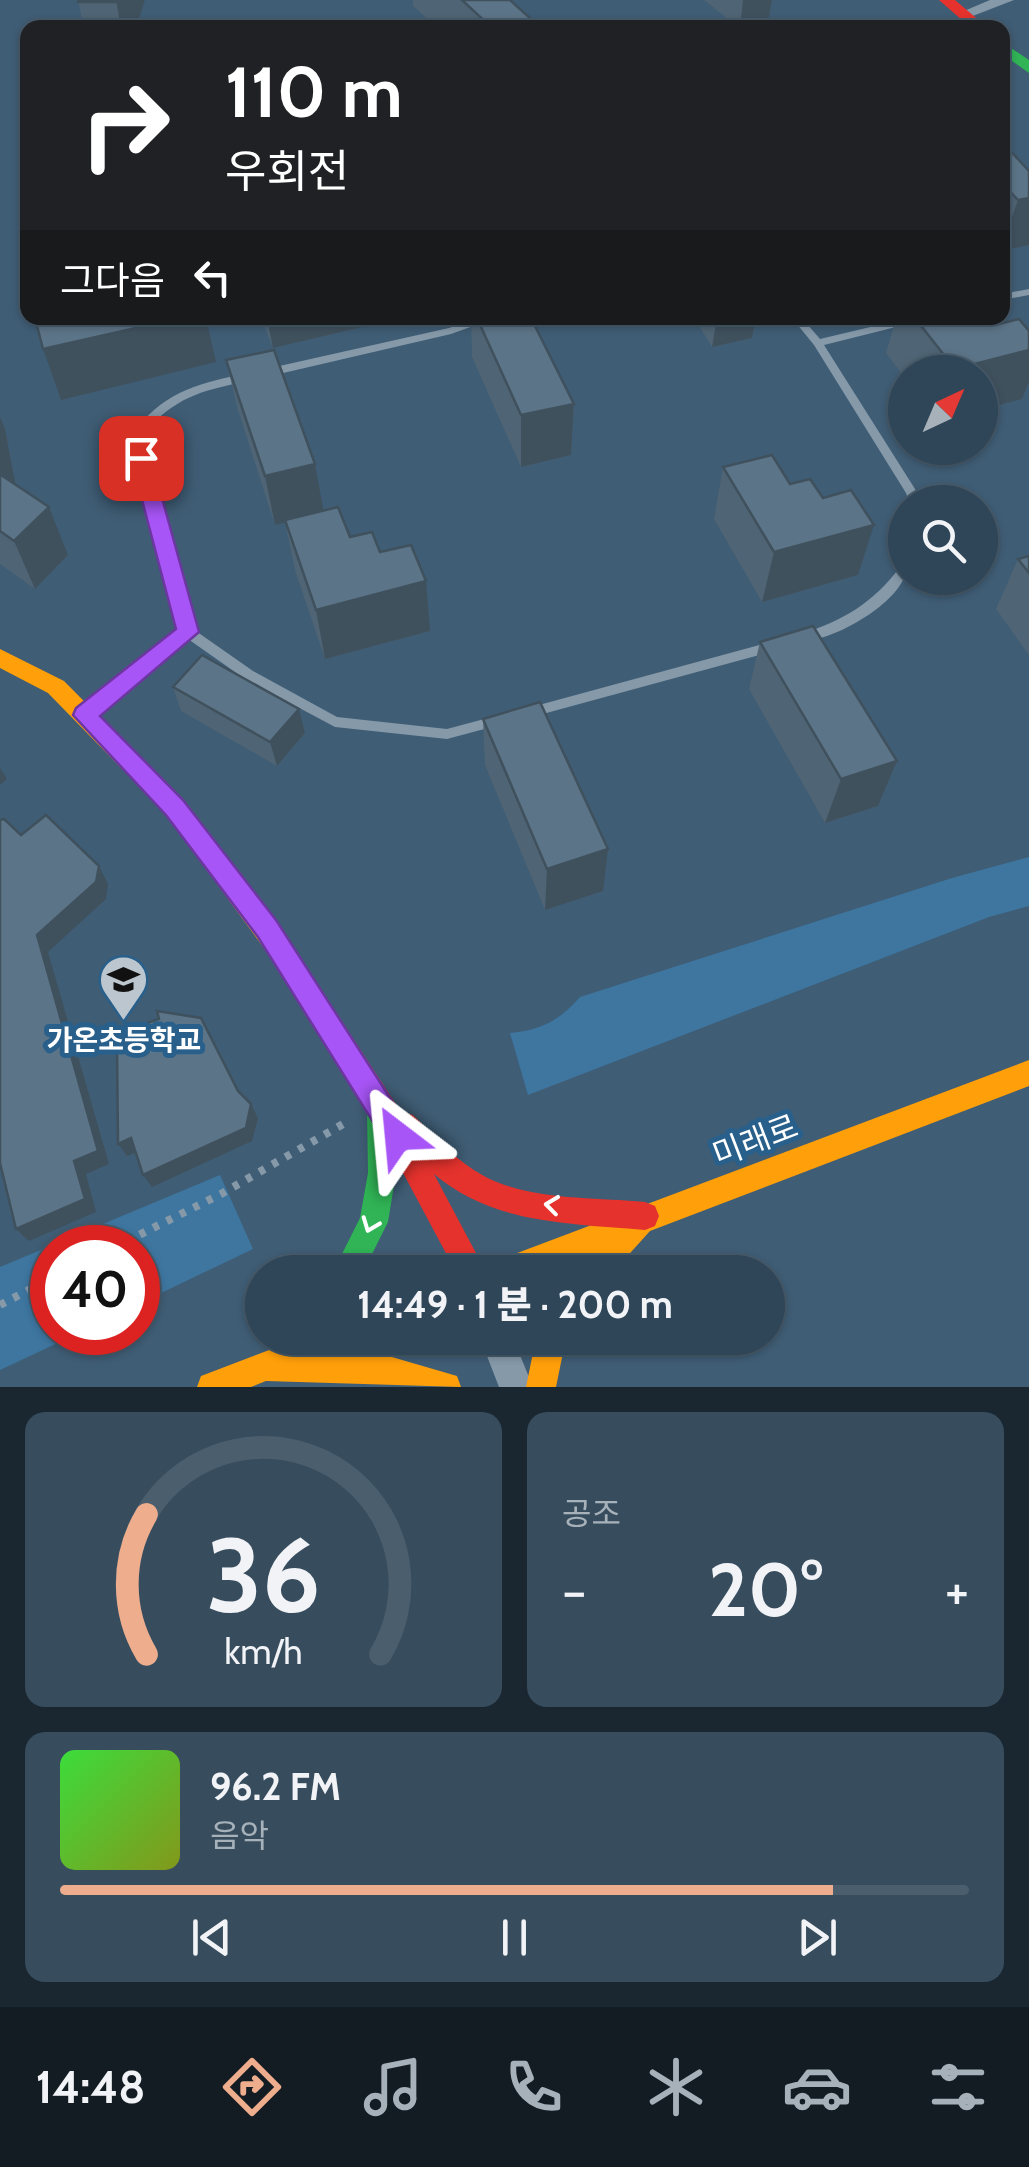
<!DOCTYPE html>
<html lang="ko">
<meta charset="utf-8">
<style>
body{margin:0;font-family:Cabin,"Noto Sans KR",sans-serif;background:#374d5e;color:#f1f3f6;height:100vh;display:flex;flex-direction:column;font-size:38px;white-space:nowrap}
*{box-sizing:border-box;margin:0}
p{font-size:32px;color:#a7b1ba}
.icon{flex:none;width:55px;height:55px;fill:none;stroke:currentColor;stroke-width:2;stroke-linecap:round;stroke-linejoin:round}
.map{position:relative;height:1387px;overflow:hidden}
.drawer{display:flex;flex-direction:column;gap:25px;padding:25px;background:#1a2630;flex:1}
.drawer>*{flex:none}
.guide{position:absolute;left:20px;top:20px;width:990px;height:305px;border-radius:20px;box-shadow:0 2px 8px #0004,0 0 0 2px #4a5e6e;background:#202124;color:#fff;overflow:hidden}
.needle{width:65px;rotate:44deg}
.controls{position:absolute;left:888px;top:355px;display:grid;gap:20px}
.controls a{display:grid;place-items:center;width:110px;height:110px;border-radius:50%;background:#2f4658;box-shadow:0 2px 8px #0004,0 0 0 2px #4a5e6e;font-size:50px}
.speed{position:absolute;left:30px;top:1225px;display:flex;gap:20px;font-size:50px;font-weight:700;text-align:center}
.speed>*{display:grid;place-content:center;width:130px;height:130px;border-radius:50%;background:#2f4658;box-shadow:0 2px 8px #0004,0 0 0 2px #4a5e6e;line-height:1}
.speed .limit{border:15px solid #d22;background:#fff;color:#111}
.pin{position:absolute;display:grid;place-items:center;width:85px;height:85px;color:#fff;margin:-42px;border-radius:20px;box-shadow:0 5px 15px #0006}
.me{position:absolute;width:110px;margin:-55px;rotate:331deg;stroke-linejoin:round;filter:drop-shadow(0 0 8px #0008)}
.turn{display:flex;align-items:center;gap:35px;height:210px;padding:0 40px;font-size:45px}
.turn .icon{width:130px;height:130px;stroke-width:2.5}
.turn b{display:block;font-size:70px;line-height:85px}
.then{display:flex;align-items:center;height:95px;padding:0 40px;background:#0003;gap:20px;font-size:38px}
.big{font-size:75px;font-weight:800;line-height:1.1}
.drawer .card{flex:1;display:flex;flex-direction:column;justify-content:center;gap:15px;min-width:0;padding:0 35px;border-radius:20px;background:#374d5e}
.drawer .dial{align-items:center;gap:0}
.dial svg{height:260px;overflow:visible;fill:none;stroke:#4a5e6e;stroke-width:7;stroke-linecap:round;text-anchor:middle}
.dial text{fill:#f1f3f6;stroke:none}
.song{display:flex;align-items:center;gap:30px}
.cover{width:120px;height:120px;border-radius:15px;background:linear-gradient(135deg,hsl(120 70% 55%),hsl(70 70% 35%))}
.played{height:10px;border-radius:5px;background:linear-gradient(90deg,#eead8d 85%,#4a5e6e 85%)}
.keys{display:flex;justify-content:space-around;direction:ltr}
.heat{display:flex;justify-content:space-between;align-items:center;font-size:55px;direction:ltr}
.drawer .tiles{flex:1;display:grid;gap:25px;grid-template-columns:1fr 1fr}
.card:last-child{grid-column:span 2}
.trip{position:absolute;left:245px;top:1255px;width:540px;height:100px;border-radius:50px;background:#2f4658;box-shadow:0 2px 8px #0004,0 0 0 2px #4a5e6e;font-weight:800;line-height:100px;text-align:center}
.tabs{display:flex;height:160px;justify-content:space-around;align-items:center;background:#131c23;color:#a7b1ba}
.tabs .icon{width:70px;height:70px}
.tabs .active{color:#eead8d}
.tabs b{font-size:45px;color:#f1f3f6}
.map>svg:first-child{display:block}
</style>
<div class="map">
<svg width="1029" height="1387" viewBox="0 0 1029 1387">
<rect width="100%" height="100%" fill="#3f5d75"/>
<path fill="#3e76a0" d="M1029,857V906L989,917L528,1095L510,1033C541,1030 559,1021 580,997L952,878Z
M220,1175L253,1249L138,1304V1248H52V1332L79,1333L0,1370V1267Z"/>
<g fill="none" stroke-linecap="round" stroke-linejoin="round">
<path stroke="#8699a9" stroke-width="8" stroke-dasharray="6 9" stroke-linecap="butt" d="M113,1248L221,1194L345,1123
M0,1305L52,1278"/>
<path fill="#8699a9" fill-rule="evenodd" d="M1029,289V295L1002,300V294Z
M477,318H491L490,320L451,334L266,377L261,373L266,369L449,328Z
M792,318H802L820,339L908,318H925L920,321L824,345L915,489L919,502H909L906,493L814,345Z
M247,373L252,377L251,380C205,391 182,393 147,429V458L193,629L253,671L337,717L447,729L499,715L503,716L505,720L503,724L447,739L335,727L245,679L188,639L88,719H80L78,715L80,711L182,630L135,458L137,428C167,390 202,383 247,373Z
M905,565C905,571 906,575 903,580C889,609 829,643 799,641L797,638L799,635C844,620 872,604 901,566Z
M774,641L778,643L780,646L778,649L774,651L528,718L524,717L522,713L524,709L528,708Z"/>
<path fill="#8699a9" fill-rule="evenodd" d="M990,0H1014L965,19L957,14Z
M480,1338H513L533,1387H499Z"/>
<path fill="#30b455" fill-rule="evenodd" d="M1002,42L1029,60V73L1002,54Z
M381,1095L391,1099L395,1109L396,1173L388,1222L363,1272H333L360,1218L368,1173L367,1109L371,1099Z"/>
<path fill="#ff9f0a" fill-rule="evenodd" d="M0,649L64,681L182,800L300,957L304,965L300,973L291,977L282,973L166,814L48,693L0,668Z
M1029,1060V1086L650,1231L613,1272H579L590,1255L544,1272H492L497,1262L507,1257Z
M301,1338H354L350,1349L338,1353L385,1355L457,1376L461,1387L266,1381L251,1387H197L201,1376Z
M536,1338H566L556,1387H526Z"/>
<path fill="#e5322d" fill-rule="evenodd" d="M939,0H955L988,28H971Z
M291,953L300,957L401,1112L413,1115C435,1137 456,1161 484,1176C531,1201 593,1197 645,1202L655,1206L659,1216L655,1226L645,1230C571,1223 494,1225 434,1174L486,1272H456L371,1113L282,973L278,965L282,957Z"/>
</g>
<path fill="#4f6474" d="M78,0H145L136,28H84Z
M413,0H510L541,28H437L413,6Z
M704,0H772L769,17L739,28Z
M1002,142L1029,171V245L1002,251Z
M261,318H401L273,348Z
M471,318H531L574,404L571,455L521,467L472,357Z
M694,318H756L752,338L712,347Z
M896,318H988L995,325L1029,331V382L1022,399L980,372H905V378L886,353Z
M226,360L315,464L323,511L350,537L380,552L430,631L325,659L295,570L285,522L275,525L238,410Z
M0,417L5,429L15,484L68,555L35,589L0,564Z
M723,467L790,484L858,575L762,602L714,519Z
M1029,556V655L996,609L1018,559Z
M760,642L897,761L878,806L825,823L749,689Z
M173,687L299,709L305,733L277,766L181,711Z
M483,719L603,891L545,910L485,765Z"/>
<path fill="#40515e" d="M116,0H145L136,28H121Z
M743,0H772L769,17L740,28Z
M1029,198V245L1002,251V246L1018,200Z
M180,318H206L216,362L61,400L43,349Z
M267,318H401L273,348Z
M717,318H756L752,338L712,347Z
M1029,350V382L1022,399L980,410V372H954L955,369Z
M574,404L571,455L521,467V415Z
M0,417L5,429L23,524L1,475L0,466Z
M315,464L324,513L275,525L265,476Z
M49,507L68,555L35,589L14,541Z
M874,525L858,575L762,602L774,552Z
M426,581L430,631L325,659L316,610Z
M299,709L305,733L277,766L270,742Z
M897,761L878,806L825,823L841,779Z
M0,768L7,779L0,785Z
M608,849L603,891L545,910L547,869Z
M99,866L108,884L106,899L48,952L109,1164L86,1174L96,1212L29,1241L16,1229L74,1161L37,935Z
M251,1104L258,1118L252,1141L152,1187L143,1175Z
M131,1138L140,1151L127,1156L118,1144Z"/>
<path fill="#5c7487" stroke="#40515e" stroke-width="2.5" d="M78,0H116L115,2H78Z
M462,0H510L541,28H492Z
M1002,142L1029,171V198L1018,200L1002,183Z
M35,318H180L43,349Z
M477,318H531L574,404L521,415Z
M915,318H988L995,325L1019,319L1029,331V350L955,369Z
M274,350L315,464L265,476L226,360Z
M772,455L790,484L810,479L823,498L851,490L874,525L774,552L723,467Z
M0,466L1,475L49,507L14,541L0,531Z
M338,507L350,537L372,532L380,552L411,545L426,581L316,610L285,520Z
M1029,556V573L1018,559Z
M813,626L897,761L841,779L760,642Z
M202,655L299,709L270,742L173,687Z
M540,702L608,849L547,869L483,719Z
M46,815L99,866L96,882L37,935L98,1151L74,1161L85,1199L16,1229L0,1163V820L4,819L21,835Z
M157,1011L201,1018L238,1091L251,1104L246,1128L143,1175L131,1138L118,1144L117,1045L127,1039L125,1031L159,1019Z"/>
<defs><path id="oneway-chevron" d="M-2-3.5L2.5 0L-2 3.5" fill="none" stroke-width="1.6" stroke-linecap="round" stroke-linejoin="round" transform="scale(2.5)"/></defs>
<g stroke="#fff">
<use href="#oneway-chevron" transform="translate(552 1205) rotate(-173)"/>
<use href="#oneway-chevron" transform="translate(370 1225) rotate(111)"/>
</g>
<path fill="#a855f7" stroke="#6d37a1" stroke-width="2.5" d="M141,451L151,458L199,632L100,716L183,800L276,920L408,1126L412,1136L408,1146L398,1150L388,1146L258,937L166,815L73,715L76,708L176,629L131,458Z"/>
<defs>
<symbol id="school-pin" viewBox="-11 -11 22 30"><path d="M0 17L-7.5 6A9.5 9.5 0 1 1 7.5 6Z" fill="#bcc6cf" stroke="#29608b"/><path d="M0-5L7-2L0 1L-7-2ZM-4 1L0 2.5L4 1V4Q0 6-4 4Z" fill="#111"/></symbol>
</defs>
<g fill-rule="evenodd">
<use href="#school-pin" x="96" y="952" width="55" height="75"/>
</g>
<g text-anchor="middle" dominant-baseline="central" stroke-width="10" stroke-linejoin="round" paint-order="stroke">
<g font-size="28" font-weight="bold" fill="#fff" stroke="#29608b">
<text x="124" y="1040">가온초등학교</text>
</g>
<g font-size="32" fill="#fff" stroke="#29608b">
<text transform="translate(755 1140) rotate(-21)">미래로</text>
</g>
</g>
</svg>
<div class="controls">
<a><svg class="needle" viewBox="-14 -14 28 28"><path d="M0-13l5 13h-10z" fill="#e53935"/><path d="M0 13l5-13h-10z" fill="#a7b1ba"/></svg></a>
<a><svg class="icon" aria-label="search" viewBox="0 0 24 24"><circle cx="10" cy="10" r="6"/><path d="M15 15l6 6"/></svg></a>
</div>
<div class="speed"><div class="limit">40</div></div>
<div class="pin" style="left:141px;top:458px;background:#d93025"><svg class="icon" aria-label="arrive" viewBox="0 0 24 24"><path d="M6 21V4h12l-3 4 3 4H6"/></svg></div>
<svg class="me" style="left:398px;top:1136px" viewBox="-20 -20 40 40"><path d="M0-17L14 15 0 8-14 15z" fill="#a855f7" stroke="#fff" stroke-width="4"/></svg>
<div class="trip">14:49 · 1 분 · 200 m</div>
<div class="guide">
<div class="turn"><svg class="icon" aria-label="right" viewBox="0 0 24 24"><path d="M7 20v-9h11M14 6l5 5-5 5"/></svg><div><b>110 m</b>우회전</div></div>
<div class="then">그다음<svg class="icon" aria-label="left" viewBox="0 0 24 24"><path d="M17 20v-9H6M10 6l-5 5 5 5"/></svg></div>
</div>
</div>
<section class="drawer">
<div class="tiles">
<div class="card dial"><svg viewBox="0 0 100 80">
<path d="M14 69A42 42 0 1 1 86 69"/>
<path d="M14 69A42 42 0 0 1 14 26" stroke="#eead8d"/>
<text x="50" y="56" font-size="32" font-weight="700">36</text>
<text x="50" y="72" font-size="11">km/h</text>
</svg></div>
<div class="card"><p>공조</p>
<div class="heat"><a>−</a><b class="big">20°</b><a>+</a></div>
</div>
<div class="card">
<div class="song"><i class="cover"></i><div><b>96.2 FM</b><p>음악</p></div></div>
<div class="played"></div>
<div class="keys"><svg class="icon" aria-label="previous" viewBox="0 0 24 24"><path d="M18 5L8 12l10 7zM5 5v14"/></svg><svg class="icon" aria-label="pause" viewBox="0 0 24 24"><path d="M8 5v14M16 5v14"/></svg><svg class="icon" aria-label="next" viewBox="0 0 24 24"><path d="M6 5l10 7-10 7zM19 5v14"/></svg></div>
</div>
</div>
</section>
<nav class="tabs">
<b>14:48</b>
<svg class="icon active" aria-label="directions" viewBox="0 0 24 24"><path d="M12 3l9 9-9 9-9-9zM9 14v-3h6M13 9l2 2-2 2"/></svg>
<svg class="icon" aria-label="music" viewBox="0 0 24 24"><path d="M9 18V5l10-2v13"/><circle cx="6" cy="18" r="3"/><circle cx="16" cy="16" r="3"/></svg>
<svg class="icon" aria-label="phone" viewBox="0 0 24 24"><path d="M5 4h4l2 5-3 2q2 4 5 5l2-3 5 2v4C11 20 4 13 5 4z"/></svg>
<svg class="icon" aria-label="climate" viewBox="0 0 24 24"><path d="M12 3v18M4 7l16 10M4 17L20 7"/></svg>
<svg class="icon" aria-label="car" viewBox="0 0 24 24"><path d="M5 17H2v-5l4-1 3-4h7l3 4 3 1v5h-3M9 17h6M6 11h13"/><circle cx="7" cy="17" r="2"/><circle cx="17" cy="17" r="2"/></svg>
<svg class="icon" aria-label="filters" viewBox="0 0 24 24"><path d="M4 7h16M4 17h16"/><circle cx="9" cy="7" r="2"/><circle cx="15" cy="17" r="2"/></svg>
</nav>
